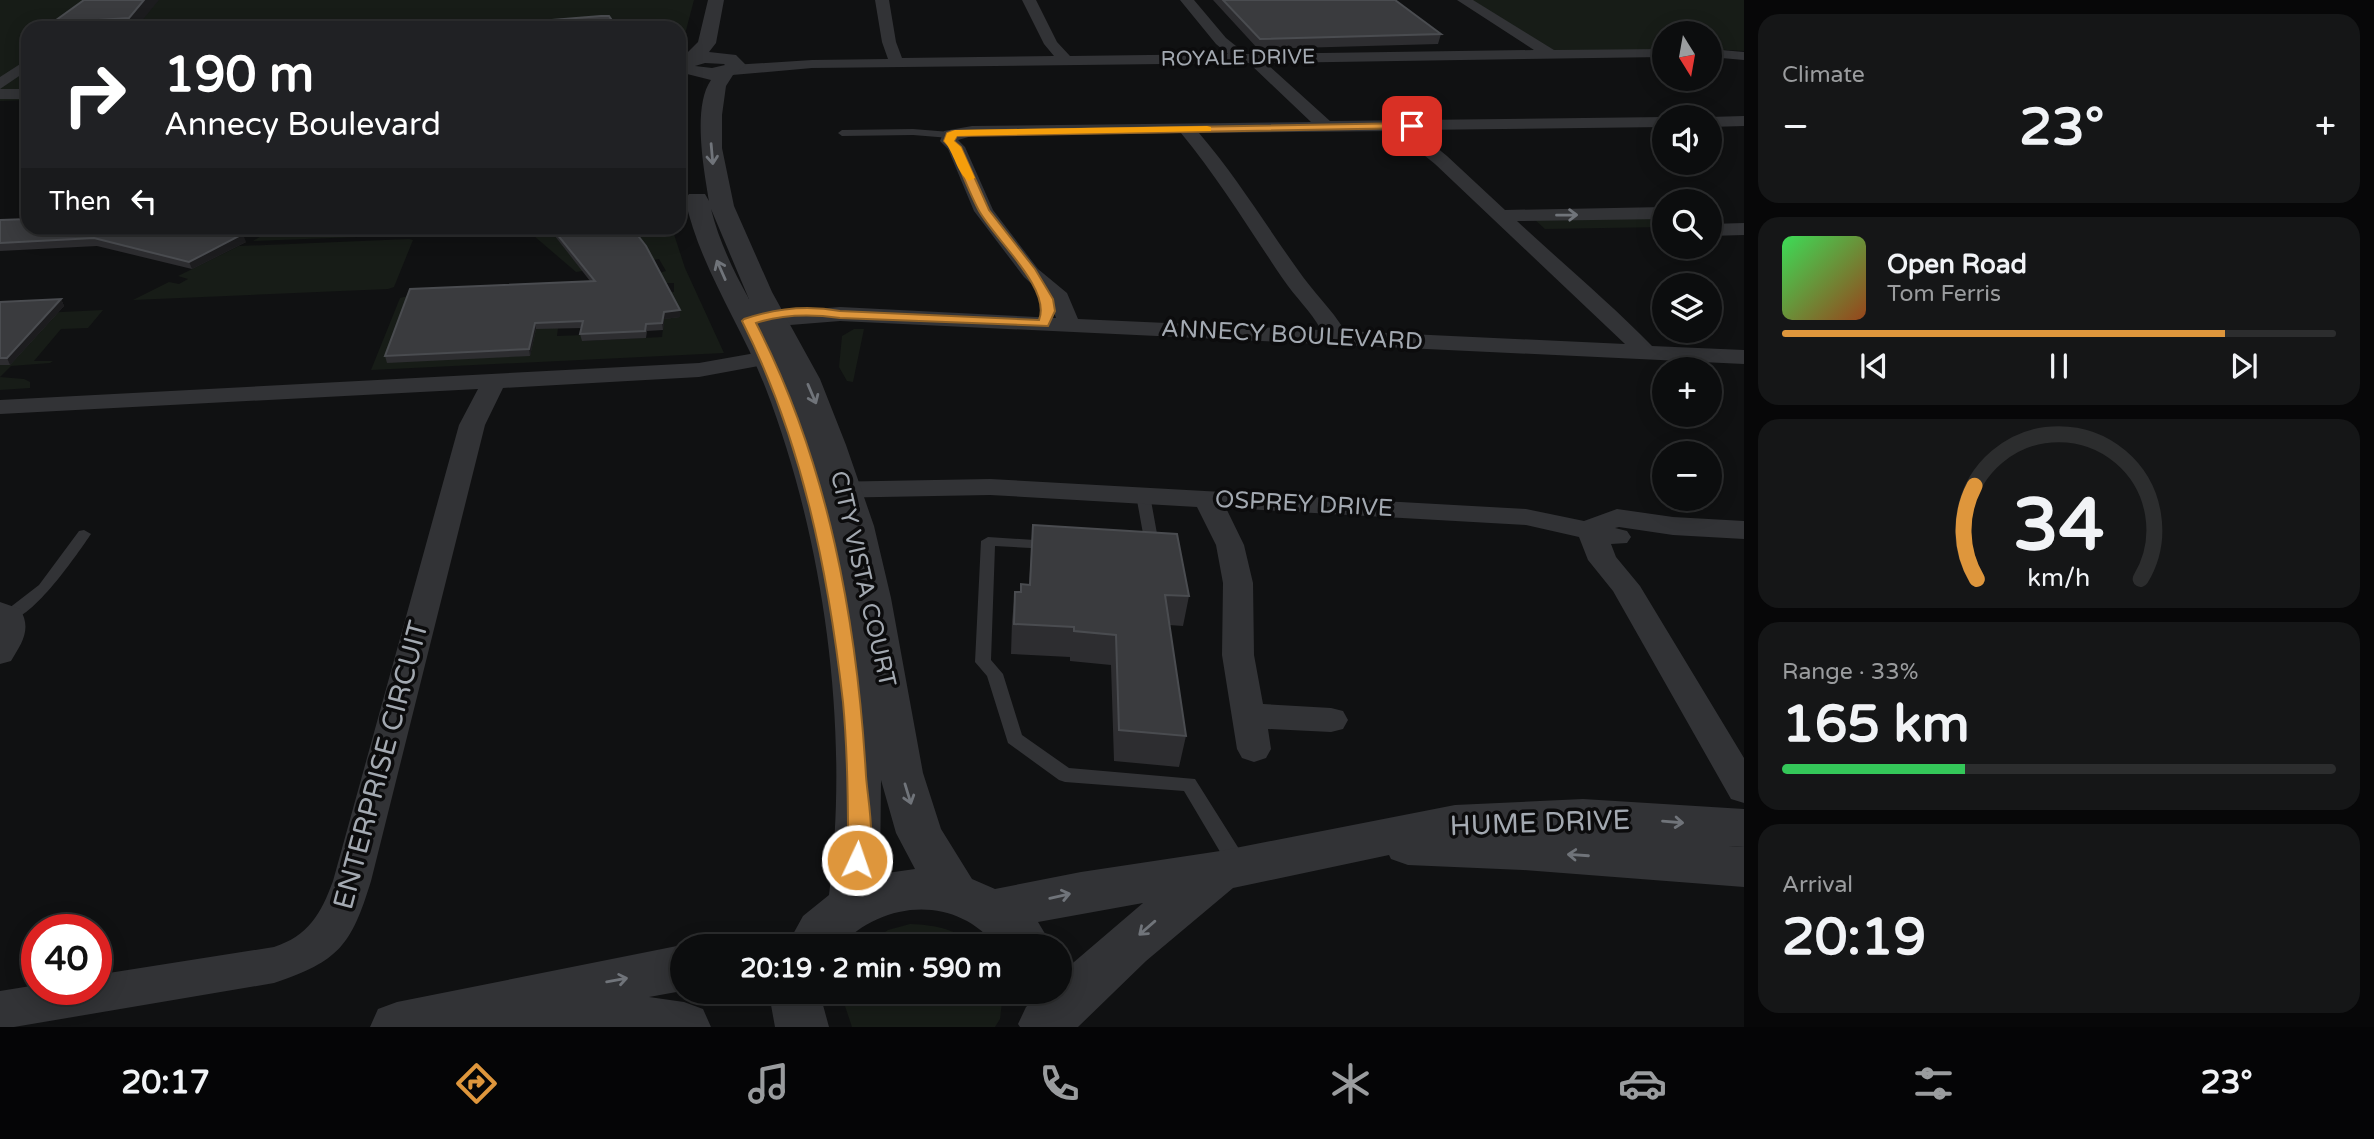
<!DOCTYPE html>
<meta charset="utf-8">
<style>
body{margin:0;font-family:"Varela Round",sans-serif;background:#151617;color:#f1f3f6;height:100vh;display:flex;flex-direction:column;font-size:26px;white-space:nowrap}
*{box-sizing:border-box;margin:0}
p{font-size:23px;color:#9a9c9e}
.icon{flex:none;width:38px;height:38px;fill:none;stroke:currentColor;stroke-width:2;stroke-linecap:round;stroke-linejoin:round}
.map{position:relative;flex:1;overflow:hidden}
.side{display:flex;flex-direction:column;gap:14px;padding:14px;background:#070708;width:630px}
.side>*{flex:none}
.banner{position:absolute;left:21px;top:21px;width:665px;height:214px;border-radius:21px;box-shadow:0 4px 18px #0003,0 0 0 2px #2c2d2e;background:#202124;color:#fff;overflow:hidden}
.needle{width:46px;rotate:169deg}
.controls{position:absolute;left:1652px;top:21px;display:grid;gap:14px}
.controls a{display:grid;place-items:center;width:70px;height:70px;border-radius:50%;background:#0c0d0e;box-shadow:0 4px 18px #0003,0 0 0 2px #2c2d2e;font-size:35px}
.speed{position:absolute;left:21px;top:914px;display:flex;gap:14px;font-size:35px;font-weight:700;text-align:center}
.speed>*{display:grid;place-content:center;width:91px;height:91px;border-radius:50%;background:#0c0d0e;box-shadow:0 4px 18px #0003,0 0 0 2px #2c2d2e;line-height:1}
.speed .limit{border:10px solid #d22;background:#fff;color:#111}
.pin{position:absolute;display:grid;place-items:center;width:60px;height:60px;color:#fff;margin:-30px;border-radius:14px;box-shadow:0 4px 10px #0006}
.me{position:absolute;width:77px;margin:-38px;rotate:3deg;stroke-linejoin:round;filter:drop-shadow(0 0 5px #0008)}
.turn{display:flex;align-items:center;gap:24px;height:147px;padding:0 28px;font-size:32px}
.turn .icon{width:91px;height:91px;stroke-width:2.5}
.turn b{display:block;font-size:49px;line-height:60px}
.then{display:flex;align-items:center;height:66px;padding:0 28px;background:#0003;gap:14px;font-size:26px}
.big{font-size:52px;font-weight:700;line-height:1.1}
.side .tile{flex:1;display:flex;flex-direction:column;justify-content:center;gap:10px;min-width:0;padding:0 24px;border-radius:21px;background:#151617}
.side .dial{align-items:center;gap:0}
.dial svg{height:182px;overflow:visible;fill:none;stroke:#2c2d2e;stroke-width:7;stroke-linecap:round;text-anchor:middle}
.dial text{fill:#f1f3f6;stroke:none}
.song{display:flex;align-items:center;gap:21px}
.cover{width:84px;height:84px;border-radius:10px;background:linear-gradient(135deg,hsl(130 70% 55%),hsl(20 70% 35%))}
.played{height:7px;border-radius:4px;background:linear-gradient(90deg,#de963c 80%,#2c2d2e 80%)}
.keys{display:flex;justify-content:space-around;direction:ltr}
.heat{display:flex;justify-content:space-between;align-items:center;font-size:38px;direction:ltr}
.charge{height:10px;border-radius:5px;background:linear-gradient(90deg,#34c759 33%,#2c2d2e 0)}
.trip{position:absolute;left:670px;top:934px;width:402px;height:70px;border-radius:35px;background:#0c0d0e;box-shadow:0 4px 18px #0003,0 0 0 2px #2c2d2e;font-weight:700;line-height:70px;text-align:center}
.tabs{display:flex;height:112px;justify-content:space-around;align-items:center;background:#050506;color:#9a9c9e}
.tabs .icon{width:49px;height:49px}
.tabs .current{color:#de963c}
.tabs b{font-size:32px;color:#f1f3f6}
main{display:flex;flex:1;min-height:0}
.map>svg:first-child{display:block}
</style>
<main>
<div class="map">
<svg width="1744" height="1027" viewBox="0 0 1744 1027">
<rect width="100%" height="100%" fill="#101112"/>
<path fill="#171c17" d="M0,0H694L679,57V28H28V100L0,101Z
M1472,0H1744V51L1710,49V33H1664V50H1553Z
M1664,217V227L1545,229L1534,219Z
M274,228H419L417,232L409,235L253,241Z
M609,228H672L685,268L724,353L371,370L400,298L412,295L558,328L557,336L583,335L582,341L662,337L664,319L680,316L667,292H674V283H665L659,273L666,271L659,259L576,272L534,236Z
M409,239L413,240L394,287L388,289L133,300L169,282L179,284L188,279L178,276L239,246Z
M103,310L88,328L61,329L34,361H53L50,363L11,366L0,377L24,379L30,382V388L0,390V315Z
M854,329H864L853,382L847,381L839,367L842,336Z
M910,924C938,925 957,930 979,947H863L888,930Z
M844,992H1003V994L1000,1019L995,1027H852L844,1003Z"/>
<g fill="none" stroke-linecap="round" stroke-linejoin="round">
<path fill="#323336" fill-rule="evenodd" d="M913,129L950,132L954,135L950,138L913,135L842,136L838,133L842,130Z
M1143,491L1150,495L1160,550L1153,555L1146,550L1136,495Z
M84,530L91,534C78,553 28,627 4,620L1,616L4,612L39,585L79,531Z
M988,537L1050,541L1057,545L1050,549L995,546L991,660L1003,674L1022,735L1069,768L1195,779L1246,860L1249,866L1246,872L1239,874L1232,872L1184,791L1065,782L1059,780L1008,743L987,676L975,662L981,541Z"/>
<path fill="#323336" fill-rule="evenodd" d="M875,0H889L896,42L902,58L1054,56L1044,44L1022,0H1036L1057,42L1070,56L1228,54L1216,44L1180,0H1194L1226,38L1246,54L1534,50L1457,0H1473L1554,50L1664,49V57L1266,63L1330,121L1664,117H1665L1664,127L1415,130L1447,156L1505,210L1664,207V219L1517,221C1562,263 1609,302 1652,346L1744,350V364L840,321L751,328L743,326L740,321L743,316L751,314L840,307L1056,318L1050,301L1024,277L974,211L948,149L940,141L944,131L972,126L1311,122L1249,63L812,68L732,75L724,70L732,65L812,60L888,59L882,42ZM1394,131L1435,164L1625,344L1345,331C1331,308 1313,292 1298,270C1265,224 1236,176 1199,133ZM1181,133C1219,179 1249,229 1283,279C1295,297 1311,311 1321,330L1078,319L1067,293L1038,269L993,210L965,147L958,140L972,136Z
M1710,49L1744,52V60L1710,57Z
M28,59V70L0,89V77Z
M0,89H28V99H0Z
M1744,116V126L1710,127L1709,117Z
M1744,223V235L1710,236V224Z
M767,351L775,353L779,358L775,363L699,377L503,388L485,425L371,881C351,946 339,961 274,983L14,1027H0V991L37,985V989H96V975L274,947C308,936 321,914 333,881L459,425L478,389L0,414V400L699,363Z
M990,479L1526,509L1584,521L1617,509L1673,517L1744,521V539L1673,535L1619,527L1615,528L1627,531L1631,537L1627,543L1611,544L1616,557L1640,586L1744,758V803L1731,799L1613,591L1588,560L1579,537L1526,525L1226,508L1244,545L1253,583L1254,655L1263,704L1331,708L1343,711L1348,720L1343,729L1331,732L1268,729L1271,749L1266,758L1254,762L1242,758L1237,749L1222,655L1223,583L1216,545L1197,507L990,495L825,498L815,496L811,490L815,484L825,482Z
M0,602L20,609C32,629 22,643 11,661L0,664Z"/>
<path fill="#323336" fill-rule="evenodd" d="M708,0H724L716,43L709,52L736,55L746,65L733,75L726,86L722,115V148L734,206L772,292L820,379L846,445L874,526L891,598L923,773L941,829L972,879L995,889L1081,872L1220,851L1455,805L1583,799L1744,809V847L1577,836L1744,847V887L1523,870L1408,865L1391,859L1389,855L1233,888L1146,961L1078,1027H1020L1018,1024L1026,1007L1041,992H1060V974L1143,903L1038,922L1053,947H997C956,894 882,900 839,947H786L803,916L829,895C850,732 825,543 766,389C741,324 700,268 685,199L689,194H705L709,201C704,170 692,107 711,80L679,72V61L698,42ZM705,63L724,64L725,65L712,68L695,66ZM711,209L746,292L749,299C733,270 719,241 711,209ZM881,780L896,833L915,869L880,874Z
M682,945L686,947H682V991L649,997L684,1002L703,1009L711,1027H370L378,1009L397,1002Z
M772,992H824L823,1005L829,1027H775L771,1005Z"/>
</g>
<path fill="#2d2d30" d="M1213,0H1395L1441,34L1438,44L1258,49Z
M0,220L246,242L192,269L97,246L0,251Z
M492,228H632L680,310V317L664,319L663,330L647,331L646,338L582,341L580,334L582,328L536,329L530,356L387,363L385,356L590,281L551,231H493Z
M61,299L64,306L10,365H0V302Z
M1033,525L1189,596L1183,626L1169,625L1186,736L1179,767L1114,761L1111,665L1070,661V657L1011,654L1012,621L1015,592H1020L1029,585Z"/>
<path fill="#1c1c1e" d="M144,0H159L136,28H54L52,23Z
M243,234L246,242L192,269L189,262Z
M61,299L64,306L10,365L7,358Z
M680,310V317L664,319L663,330L662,323L664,312Z
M535,323L536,329L530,356L529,349Z"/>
<path fill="#3a3b3e" stroke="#4a4c50" stroke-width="2" d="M84,0H144L129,18L52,23Z
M1223,0H1395L1441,34L1260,39Z
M601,16H609L616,26L633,28H476V26Z
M28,219V228H216L243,234L189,262L94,238L0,243V220Z
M552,228H632L646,246L680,310L664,312L662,323L646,324L645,331L580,334L583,321L535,323L529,349L385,356L410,289L595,281Z
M61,299L7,358H0V302Z
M1033,525L1177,534L1189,596L1165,595L1186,736L1119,730L1116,635L1074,631V627L1014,624L1015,592H1021V584L1030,585Z"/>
<defs><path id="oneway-shaft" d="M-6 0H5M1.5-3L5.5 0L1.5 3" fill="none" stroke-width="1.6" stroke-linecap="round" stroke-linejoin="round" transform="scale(1.75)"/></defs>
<g stroke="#70747a">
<use href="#oneway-shaft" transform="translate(712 154) rotate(85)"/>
<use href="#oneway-shaft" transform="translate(1567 215) rotate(-1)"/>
<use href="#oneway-shaft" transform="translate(721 270) rotate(-114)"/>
<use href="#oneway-shaft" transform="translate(812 394) rotate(67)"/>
<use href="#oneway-shaft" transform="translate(908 794) rotate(73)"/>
<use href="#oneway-shaft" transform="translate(1673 822) rotate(5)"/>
<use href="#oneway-shaft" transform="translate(1578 855) rotate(-176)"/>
<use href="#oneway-shaft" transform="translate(1060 896) rotate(-13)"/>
<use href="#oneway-shaft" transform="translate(1147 928) rotate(139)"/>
<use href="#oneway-shaft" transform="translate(617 980) rotate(-10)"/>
</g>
<path fill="#de963c" stroke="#906227" stroke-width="2" d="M1412,123L1415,124V128L957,136L954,141L961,147L989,210L1035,269L1053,299L1055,311L1048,326L840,318C811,314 783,314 756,323C828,463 857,620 866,776C868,803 877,842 865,866L857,869L849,866C844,856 848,846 848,835C848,791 847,745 843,702C828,570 802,440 742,321L744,319C776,308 807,305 840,311L1039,320C1052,288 992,237 978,209C968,190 960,168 952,149L944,141L947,133L952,131Z"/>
<path fill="#f59e0b" d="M1207,126L1211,127V131L957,136L954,141L961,147L975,178L969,181C957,174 954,152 944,141L947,133L955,130Z"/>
<g text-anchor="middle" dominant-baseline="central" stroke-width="7" stroke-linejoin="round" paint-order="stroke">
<g font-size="21" fill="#a3a9b1" stroke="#0c0c0d">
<text transform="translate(1238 58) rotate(-1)">ROYALE DRIVE</text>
</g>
<g font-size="24" fill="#a3a9b1" stroke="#0c0c0d">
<text transform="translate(1292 335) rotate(3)">ANNECY BOULEVARD</text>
<text transform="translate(1304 504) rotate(3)">OSPREY DRIVE</text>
<text transform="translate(863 579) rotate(77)">CITY VISTA COURT</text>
</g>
<g font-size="28" fill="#a3a9b1" stroke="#0c0c0d">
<text transform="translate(381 765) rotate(-75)">ENTERPRISE CIRCUIT</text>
<text transform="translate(1540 823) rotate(-2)">HUME DRIVE</text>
</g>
</g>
</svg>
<div class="controls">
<a><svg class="needle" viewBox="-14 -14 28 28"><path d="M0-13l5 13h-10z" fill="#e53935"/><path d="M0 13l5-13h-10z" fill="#9a9c9e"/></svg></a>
<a><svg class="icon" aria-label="sound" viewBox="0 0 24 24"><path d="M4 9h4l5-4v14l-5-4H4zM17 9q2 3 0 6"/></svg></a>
<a><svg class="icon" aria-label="search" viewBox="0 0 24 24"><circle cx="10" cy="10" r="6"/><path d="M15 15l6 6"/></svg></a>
<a><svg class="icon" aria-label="layers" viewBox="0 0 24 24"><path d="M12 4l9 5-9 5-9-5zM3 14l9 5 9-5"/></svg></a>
<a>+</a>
<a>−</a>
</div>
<div class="speed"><div class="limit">40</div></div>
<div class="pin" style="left:1412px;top:126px;background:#d93025"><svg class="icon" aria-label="arrive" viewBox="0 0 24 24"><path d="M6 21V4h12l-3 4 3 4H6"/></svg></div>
<svg class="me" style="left:857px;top:860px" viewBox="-20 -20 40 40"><circle r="17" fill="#de963c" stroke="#fff" stroke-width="3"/><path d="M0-11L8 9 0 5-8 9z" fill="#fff"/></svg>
<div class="trip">20:19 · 2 min · 590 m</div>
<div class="banner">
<div class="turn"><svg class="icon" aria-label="right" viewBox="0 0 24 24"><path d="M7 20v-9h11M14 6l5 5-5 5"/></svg><div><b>190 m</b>Annecy Boulevard</div></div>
<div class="then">Then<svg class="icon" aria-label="left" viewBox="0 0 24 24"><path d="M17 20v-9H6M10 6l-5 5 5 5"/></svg></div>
</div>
</div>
<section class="side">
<div class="tile"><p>Climate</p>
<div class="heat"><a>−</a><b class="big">23°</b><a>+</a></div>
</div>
<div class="tile">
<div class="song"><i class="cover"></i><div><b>Open Road</b><p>Tom Ferris</p></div></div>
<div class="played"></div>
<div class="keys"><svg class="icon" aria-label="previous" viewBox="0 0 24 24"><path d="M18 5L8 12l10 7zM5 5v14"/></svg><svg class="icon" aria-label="pause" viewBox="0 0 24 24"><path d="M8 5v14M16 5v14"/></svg><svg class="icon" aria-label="next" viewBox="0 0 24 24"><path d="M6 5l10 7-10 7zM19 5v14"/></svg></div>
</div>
<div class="tile dial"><svg viewBox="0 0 100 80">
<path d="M14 69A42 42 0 1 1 86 69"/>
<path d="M14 69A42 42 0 0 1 13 28" stroke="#de963c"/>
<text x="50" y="56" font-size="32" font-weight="700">34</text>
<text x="50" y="72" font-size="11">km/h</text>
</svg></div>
<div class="tile"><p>Range · 33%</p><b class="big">165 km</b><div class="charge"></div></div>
<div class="tile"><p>Arrival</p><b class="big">20:19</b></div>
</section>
</main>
<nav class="tabs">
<b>20:17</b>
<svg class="icon current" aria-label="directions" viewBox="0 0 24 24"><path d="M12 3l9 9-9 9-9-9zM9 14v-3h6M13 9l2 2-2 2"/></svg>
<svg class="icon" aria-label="music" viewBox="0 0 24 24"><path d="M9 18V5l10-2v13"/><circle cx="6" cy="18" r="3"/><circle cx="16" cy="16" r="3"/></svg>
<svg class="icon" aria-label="phone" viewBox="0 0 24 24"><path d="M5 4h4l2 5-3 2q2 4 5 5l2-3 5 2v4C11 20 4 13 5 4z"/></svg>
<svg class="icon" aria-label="climate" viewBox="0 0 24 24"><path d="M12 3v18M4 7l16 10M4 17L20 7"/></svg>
<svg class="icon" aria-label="car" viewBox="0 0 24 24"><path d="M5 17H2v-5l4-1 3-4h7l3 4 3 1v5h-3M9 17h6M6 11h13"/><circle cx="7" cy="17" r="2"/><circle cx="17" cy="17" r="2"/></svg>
<svg class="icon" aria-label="filters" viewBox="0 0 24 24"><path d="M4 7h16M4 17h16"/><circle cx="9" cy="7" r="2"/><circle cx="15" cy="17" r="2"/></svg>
<b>23°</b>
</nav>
